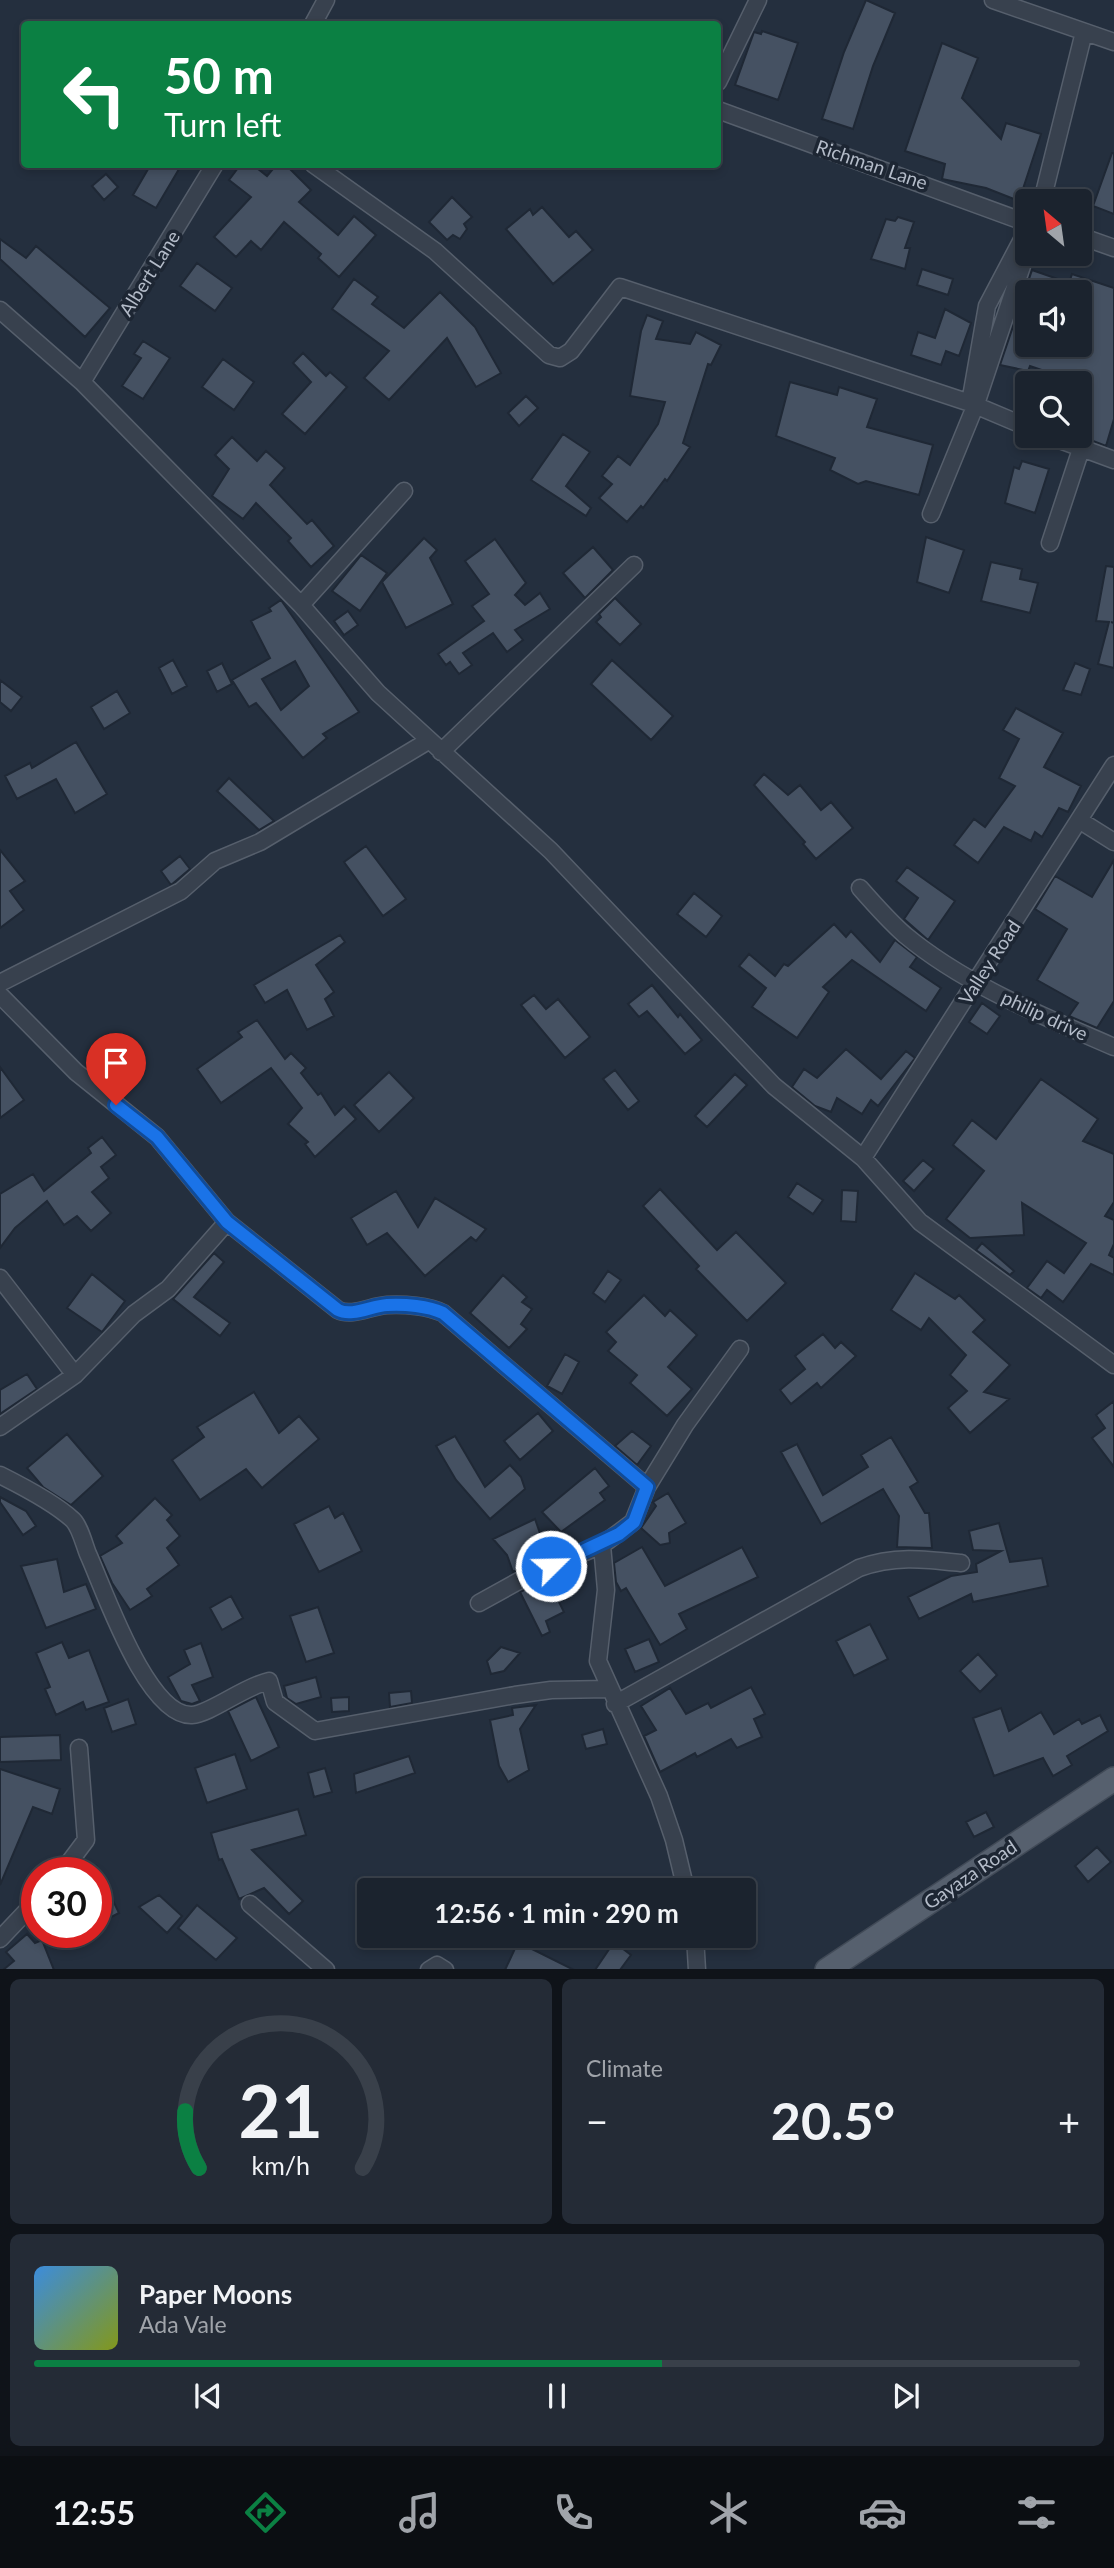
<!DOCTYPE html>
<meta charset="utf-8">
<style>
body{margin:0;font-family:Lato,sans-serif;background:#242b36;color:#f1f3f6;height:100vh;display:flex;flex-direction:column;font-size:26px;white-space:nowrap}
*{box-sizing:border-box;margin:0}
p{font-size:23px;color:#a0a4aa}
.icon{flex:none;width:38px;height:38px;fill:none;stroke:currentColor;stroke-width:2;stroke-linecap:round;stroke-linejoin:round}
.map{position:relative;height:1969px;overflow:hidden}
.side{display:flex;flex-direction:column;gap:10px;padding:10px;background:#0f1319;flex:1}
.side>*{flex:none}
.hud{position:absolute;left:21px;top:21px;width:700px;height:147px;border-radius:7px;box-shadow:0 4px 10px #0003,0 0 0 2px #39404a;background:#0b8043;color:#fff;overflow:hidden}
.needle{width:46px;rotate:331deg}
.fabs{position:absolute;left:1015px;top:189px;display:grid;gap:14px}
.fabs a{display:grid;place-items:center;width:77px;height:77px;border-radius:7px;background:#1b232e;box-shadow:0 4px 10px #0003,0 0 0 2px #39404a;font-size:35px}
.speed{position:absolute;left:21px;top:1857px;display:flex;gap:14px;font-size:35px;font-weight:700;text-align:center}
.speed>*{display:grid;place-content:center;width:91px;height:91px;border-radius:50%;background:#1b232e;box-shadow:0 4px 10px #0003,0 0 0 2px #39404a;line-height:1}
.speed .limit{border:10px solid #d22;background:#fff;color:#111}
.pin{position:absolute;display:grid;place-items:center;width:60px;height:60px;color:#fff;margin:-72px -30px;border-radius:50% 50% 50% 0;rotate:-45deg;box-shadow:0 0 7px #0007}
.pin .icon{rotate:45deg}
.me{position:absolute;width:77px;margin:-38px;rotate:67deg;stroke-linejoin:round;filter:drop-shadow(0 0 5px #0008)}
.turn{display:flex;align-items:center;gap:24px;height:147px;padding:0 28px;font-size:32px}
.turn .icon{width:91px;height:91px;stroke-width:2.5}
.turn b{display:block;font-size:49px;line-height:60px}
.big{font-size:52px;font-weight:700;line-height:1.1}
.side .widget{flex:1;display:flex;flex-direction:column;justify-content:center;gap:10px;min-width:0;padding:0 24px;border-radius:10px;background:#242b36}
.side .dial{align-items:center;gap:0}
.dial svg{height:182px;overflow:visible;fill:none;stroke:#39404a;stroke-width:7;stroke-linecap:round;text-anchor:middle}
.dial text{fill:#f1f3f6;stroke:none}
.song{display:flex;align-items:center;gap:21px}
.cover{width:84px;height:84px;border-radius:10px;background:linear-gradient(135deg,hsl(210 70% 55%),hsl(70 70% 35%))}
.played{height:7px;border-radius:4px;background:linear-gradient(90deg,#0b8043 60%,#39404a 60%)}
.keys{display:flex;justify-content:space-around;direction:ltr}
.heat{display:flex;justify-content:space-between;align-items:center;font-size:38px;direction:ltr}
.side .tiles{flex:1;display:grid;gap:10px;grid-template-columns:1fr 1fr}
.widget:last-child{grid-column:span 2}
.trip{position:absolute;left:357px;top:1878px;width:399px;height:70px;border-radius:7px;background:#1b232e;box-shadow:0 4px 10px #0003,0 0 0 2px #39404a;font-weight:700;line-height:70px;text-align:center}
.tab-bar{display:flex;height:112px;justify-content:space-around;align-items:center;background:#0b0e12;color:#a0a4aa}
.tab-bar .icon{width:49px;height:49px}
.tab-bar .on{color:#0b8043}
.tab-bar b{font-size:32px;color:#f1f3f6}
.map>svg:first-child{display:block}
</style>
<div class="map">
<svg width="1114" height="1970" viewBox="0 0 1114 1970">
<rect width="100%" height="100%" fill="#242f3e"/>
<path fill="#455162" stroke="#1f2835" stroke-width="2" fill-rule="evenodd" d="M866,0L895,13L873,66L853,129L822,119L844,52Z
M762,31L798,43L778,100L735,85L754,32L761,34Z
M942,43L978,58L962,98L1001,139L1006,123L1041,134L1019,201L986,188L942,179L945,164L905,151Z
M1112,153H1114V214L1093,206Z
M151,164H182L156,208L133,195Z
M241,164H252L267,176L277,164H285L311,190L299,202L338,235L354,216L376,235L339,277L318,258L321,254L284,222L261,250L251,241L236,257L214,237L251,197L229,180Z
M106,174L118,187L104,200L92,186Z
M452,197L472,217L464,224L467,229L460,239L453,235L447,240L429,222Z
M542,207L569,237L576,231L593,250L553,284L506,229L530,209L533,215Z
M898,217L914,222L905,248H910L905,269L871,259L886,219L895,221Z
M0,239L26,258L36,246L110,308L85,337L0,259Z
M197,263L232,288L215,311L180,286Z
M922,269L953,279L948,295L917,285Z
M1032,270L1069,283L1072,274L1114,288V419L1106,446L1080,436V383L1030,366L1028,371L1000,365ZM1027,292H1080V345H1027Z
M354,279L378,297L372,304L404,328L440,292L475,327L501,373L476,387L447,338L389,400L364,378L389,351L332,309Z
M945,309L971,323L959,356L946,351L941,365L911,355L918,332L935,338Z
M647,315L663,321L656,339L690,344L696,332L721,345L711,365L708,364L683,443L690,447L667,481L665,479L643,508L641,506L627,522L599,498L612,484L602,476L618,456L630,465L658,424L665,402L630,396L641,331Z
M143,341L170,358L143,399L122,386L141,358L134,354Z
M303,353L326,376L330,372L347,387L305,434L282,414L311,382L293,363Z
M223,359L254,382L234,410L202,387Z
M790,382L837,395L839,387L877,399L867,427L933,445L919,495L866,481L858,484L830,470L835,458L776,436Z
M526,396L538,408L519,426L508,413Z
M563,434L590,452L566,486L591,508L586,516L531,480Z
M232,437L257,461L266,451L285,468L270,485L307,524L312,520L334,546L311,567L288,541L291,538L256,503L243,519L212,496L229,469L215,455Z
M1022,461L1049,469L1035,513L1005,503L1014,467L1019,469Z
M926,537L964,550L949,593L917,582Z
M424,538L437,550L430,558L453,604L406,628L382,582Z
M495,539L526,583L515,595L525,605L540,593L550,609L515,630L523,640L507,652L493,633L463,653L472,665L459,674L450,662L446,665L438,654L484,621L472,606L489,594L465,561Z
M593,547L613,570L585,598L563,573Z
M361,555L387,573L360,611L332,591Z
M991,562L1022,569L1020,579L1038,583L1030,613L981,601Z
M1106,566L1114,567V623L1111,622L1114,623V668L1098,664L1109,622L1096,621Z
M615,598L641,624L620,645L596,622L601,617L599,614Z
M281,600L359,712L323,734L327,738L303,758L256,703L249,707L232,680L270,658L251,621L271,611L269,608ZM295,661L309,686L281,710L262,679Z
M348,611L358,625L344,635L334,621Z
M173,660L187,686L172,694L159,668Z
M612,660L673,716L651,740L591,684Z
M222,663L232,684L217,692L207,671Z
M1075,663L1090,669L1081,695L1063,690Z
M0,680L22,697L11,711L0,702Z
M117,691L130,713L104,729L91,707Z
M1016,708L1063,733L1044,767L1081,786L1068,812L1059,808L1042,837L1035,832L1031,841L1004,827L978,863L954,845L974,819L985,827L1015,786L999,778L1019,739L1003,730Z
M76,742L107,794L75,813L56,779L17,799L5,776L30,763L32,768Z
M764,774L788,795L800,785L821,810L831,802L853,828L816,859L803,844L805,842L754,785Z
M229,778L274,821L259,830L217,791Z
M366,846L406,899L383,916L344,862Z
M0,850L25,881L10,891L24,910L0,928Z
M180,856L190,869L171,885L161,871Z
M1114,860V1001L1097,1028L1069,1016L1078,1003L1037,980L1067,929L1035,909L1055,876L1092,897Z
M907,867L955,901L928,940L904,919L918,898L896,881Z
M694,893L722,916L706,937L677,914Z
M834,924L846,937L851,931L880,962L895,940L917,957L910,967L941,988L926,1011L852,960L823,987L829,992L797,1038L752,1007L766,988L739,966L749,954L775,976L784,964L788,966Z
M340,935L345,942L316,965L334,992L325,999L334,1016L307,1030L287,990L265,1003L254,985Z
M652,985L678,1017L680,1014L702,1040L685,1054L647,1011L639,1017L628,1004Z
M534,995L546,1009L558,999L590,1037L565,1058L521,1005Z
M982,1003L1000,1016L987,1034L969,1022Z
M257,1020L285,1059L291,1053L306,1068L301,1073L318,1095L321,1093L335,1115L344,1106L356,1119L315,1157L305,1144L308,1142L288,1124L302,1108L271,1068L221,1103L197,1069L242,1037L238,1032Z
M846,1049L881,1079L906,1051L915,1058L878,1106L871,1100L862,1114L837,1098L831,1112L815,1106L792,1087L804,1069L817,1078Z
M0,1067L24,1100L0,1118Z
M615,1070L639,1101L628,1110L603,1079Z
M389,1072L414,1098L379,1132L354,1105Z
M735,1074L747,1085L707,1127L695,1116Z
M1041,1079L1098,1119L1083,1141L1114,1154V1202L1105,1216L1114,1220V1244L1109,1255L1114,1258V1275L1091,1264L1063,1302L1047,1290L1041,1298L1027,1288L1047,1261L1064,1273L1086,1243L1022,1203L1024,1235L970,1238L946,1219L984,1171L953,1145L972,1120L996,1139Z
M102,1137L116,1155L101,1167L109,1178L92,1192L111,1213L91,1231L77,1216L64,1225L47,1201L15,1228L0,1248V1194L33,1174L44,1191L91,1153L88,1148Z
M923,1160L934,1169L914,1191L903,1181Z
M797,1183L823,1200L813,1214L788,1197Z
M660,1189L717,1250L736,1232L786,1283L747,1321L696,1269L699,1266L643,1206Z
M842,1190L858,1191L856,1222L841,1221Z
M396,1191L418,1227L435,1198L486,1229L476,1241L471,1237L425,1276L387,1233L367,1245L351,1218Z
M982,1243L1014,1271L1010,1275L976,1250Z
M214,1253L224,1262L194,1297L230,1323L220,1336L173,1299Z
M608,1271L621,1280L605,1302L593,1293Z
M915,1273L955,1299L959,1295L985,1320L973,1332L1010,1365L984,1392L1009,1399L970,1433L948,1408L967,1391L950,1375L966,1355L929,1318L921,1330L891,1310Z
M92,1274L125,1301L102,1332L67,1308Z
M503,1275L527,1297L522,1302L532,1309L521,1324L527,1329L509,1348L470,1313Z
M644,1295L665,1316L670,1310L697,1335L668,1367L692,1389L667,1416L630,1383L637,1375L608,1351L616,1342L606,1332Z
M823,1334L835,1348L841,1342L856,1356L821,1388L817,1383L791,1404L780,1390L805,1369L795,1356Z
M565,1354L579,1362L562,1394L547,1386Z
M27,1374L37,1389L0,1414V1390Z
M254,1392L279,1433L299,1416L319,1439L262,1488L246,1469L200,1500L172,1460L204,1437L197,1427Z
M1114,1401V1467L1092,1438L1105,1428L1096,1415Z
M538,1413L553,1431L520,1460L504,1441Z
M632,1431L651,1446L637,1465L615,1446Z
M67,1434L103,1476L71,1505L43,1487L27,1468Z
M455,1436L485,1487L510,1465L521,1477L525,1489L490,1519L456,1480L436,1446Z
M891,1437L918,1482L910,1487L925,1513H929L932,1548L897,1547L899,1516L883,1489L821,1524L781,1452L797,1444L823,1495L868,1467L861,1455Z
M595,1468L609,1486L600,1493L605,1500L561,1532L542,1512Z
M668,1493L686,1523L669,1533L670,1543L660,1545L641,1528L656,1506L653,1502Z
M0,1497L26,1511L36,1526L23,1535L0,1502Z
M155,1498L172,1515L167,1520L180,1536L167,1548L179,1565L147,1589L152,1596L130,1610L112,1583L100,1556L122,1543L116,1536Z
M329,1506L335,1518L343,1513L362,1551L319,1572L294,1524Z
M535,1519L548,1556L513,1572L507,1555L493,1539Z
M999,1523L1010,1562L1042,1558L1048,1586L973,1602L971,1594L919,1619L908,1597L951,1576L977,1572L976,1564L1001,1551L973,1550L969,1531Z
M642,1547L665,1586L742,1547L758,1577L679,1614L687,1629L660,1645L626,1588L621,1591L616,1582L614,1563Z
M57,1559L64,1592L86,1584L96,1609L46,1628L21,1566Z
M535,1585L537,1593L551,1586L564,1612L546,1621L550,1632L542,1636L520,1592Z
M231,1596L243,1618L222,1630L210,1608Z
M318,1607L334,1653L306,1662L290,1616Z
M870,1624L888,1659L854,1676L836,1641Z
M649,1639L659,1662L635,1672L625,1649Z
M62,1642L69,1658L89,1650L109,1702L86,1710L83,1702L56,1715L45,1689L50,1687L36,1653Z
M201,1643L213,1677L192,1685L200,1701L192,1704L181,1701L168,1677L190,1664L184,1650Z
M501,1647L520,1653L504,1671L491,1674L487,1661Z
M978,1654L997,1675L980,1692L960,1671Z
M316,1677L321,1697L296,1704L287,1698L284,1686Z
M751,1687L765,1714L754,1719L762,1737L737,1748L731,1739L697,1757L695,1753L660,1772L644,1736L656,1730L641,1706L670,1688L686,1714L708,1703L711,1708Z
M411,1691L412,1703L390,1707L389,1693Z
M256,1697L279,1747L251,1761L228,1711Z
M349,1697V1711L332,1712L331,1698Z
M128,1699L136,1724L112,1732L104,1708Z
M536,1705L520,1729L529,1770L508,1782L499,1766L490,1720L513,1715L512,1708Z
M1001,1708L1009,1731L1041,1712L1054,1734L1079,1719L1082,1724L1100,1715L1108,1731L1067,1756L1072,1765L1053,1776L1043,1758L994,1776L973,1718Z
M603,1729L607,1744L586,1749L582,1735Z
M60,1735L61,1760L0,1762V1737Z
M235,1754L247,1789L207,1803L195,1768Z
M409,1756L415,1773L356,1793L354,1774Z
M325,1768L332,1792L314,1797L308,1773Z
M0,1769L60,1789L52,1814L33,1807L0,1885Z
M298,1809L306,1835L252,1850L303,1901L289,1914L264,1888L239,1899L222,1859L219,1860L211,1833Z
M986,1812L994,1827L974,1837L966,1822Z
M1097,1847L1111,1862L1088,1882L1075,1866Z
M96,1865L119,1913L96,1925Z
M159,1895L182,1916L167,1933L139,1907Z
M197,1905L237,1938L216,1960L178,1928Z
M27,1934L35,1943L42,1940L54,1970H3L14,1961L6,1952Z
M518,1942L574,1970H505Z
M614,1942L631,1955L620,1970H595Z"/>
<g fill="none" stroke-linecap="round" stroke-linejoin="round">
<defs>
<path id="minor" d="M993,0L1114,42
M313,24L326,0
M718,82L758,0
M718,110L1027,223
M313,164L435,251L549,355L560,358L571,351L620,287L970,403L987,306L1027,230
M1042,201L1084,32
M1080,236L1114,248
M0,310L82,382L301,605L378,693L551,851L774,1086L863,1158L920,1222L1114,1365
M82,382L215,164
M970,403L1027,427
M1049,436L1114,460
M931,514L976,404L1027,251
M1050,543L1081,449
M301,605L404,491
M441,752L634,565
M1079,820L1114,842
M860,888C874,904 889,921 905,935C965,985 1043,1016 1114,1047
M0,983L181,891L215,861L260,842L428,741
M0,995L76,1072L157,1137L227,1222L338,1310C352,1317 371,1306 387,1305C405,1304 428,1306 443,1313L647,1487
M863,1158L1114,765
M0,1278L75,1375
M0,1427L75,1375L134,1314L168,1289L227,1222
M0,1475C20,1485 57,1505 73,1520C80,1527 84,1544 88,1554C104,1589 147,1717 192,1715C210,1714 245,1686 269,1681L275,1702L315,1731L515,1695L551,1690L608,1689
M602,1545L606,1590L598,1661L659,1796L674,1840L686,1890
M479,1603L526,1577L602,1545L633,1522L647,1487L685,1425L740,1349
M615,1704L859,1568C894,1555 925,1559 961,1563
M62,1872L86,1840L79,1748
M250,1904L326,1970
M695,1936L697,1970
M0,1939L37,1900
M429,1970L437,1965L445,1970"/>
<path id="primary" d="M827,1970L1114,1779"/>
</defs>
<use href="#minor" stroke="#565f6c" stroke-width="19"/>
<use href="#primary" stroke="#414a57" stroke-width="26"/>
<use href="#minor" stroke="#38414e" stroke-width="16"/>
<use href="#primary" stroke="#56606e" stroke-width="23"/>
</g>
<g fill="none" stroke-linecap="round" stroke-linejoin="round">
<defs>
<path id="route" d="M116,1105L157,1137L227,1222L338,1310C352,1317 371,1306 387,1305C405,1304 428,1306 443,1313L647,1487L634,1522L619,1534L551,1566"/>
</defs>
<use href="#route" stroke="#114b97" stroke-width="18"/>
<use href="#route" stroke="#1a73e8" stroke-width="12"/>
</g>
<g text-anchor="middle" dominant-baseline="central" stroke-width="7" stroke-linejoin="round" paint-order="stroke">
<g font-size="19" fill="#b4bcc9" stroke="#1d2633">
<text transform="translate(872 164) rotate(19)">Richman Lane</text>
<text transform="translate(149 273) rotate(-58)">Albert Lane</text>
<text transform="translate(989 962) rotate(-57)">Valley Road</text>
<text transform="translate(1045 1015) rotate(25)">philip drive</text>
<text transform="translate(970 1874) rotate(-34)">Gayaza Road</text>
</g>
</g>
</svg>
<div class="fabs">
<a><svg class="needle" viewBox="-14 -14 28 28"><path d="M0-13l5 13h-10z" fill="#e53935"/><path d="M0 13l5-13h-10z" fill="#a0a4aa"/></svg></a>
<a><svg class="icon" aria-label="sound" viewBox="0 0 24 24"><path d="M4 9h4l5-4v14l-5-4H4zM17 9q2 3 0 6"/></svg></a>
<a><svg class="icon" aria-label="search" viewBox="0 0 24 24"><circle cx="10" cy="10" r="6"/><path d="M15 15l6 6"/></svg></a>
</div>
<div class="speed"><div class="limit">30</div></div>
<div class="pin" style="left:116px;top:1105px;background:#d93025"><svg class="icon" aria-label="arrive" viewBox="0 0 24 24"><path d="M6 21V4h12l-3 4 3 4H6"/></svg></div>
<svg class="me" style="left:551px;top:1566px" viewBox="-20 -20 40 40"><circle r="17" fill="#1a73e8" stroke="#fff" stroke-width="3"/><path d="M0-11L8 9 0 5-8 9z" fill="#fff"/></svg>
<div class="trip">12:56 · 1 min · 290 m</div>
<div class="hud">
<div class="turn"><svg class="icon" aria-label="left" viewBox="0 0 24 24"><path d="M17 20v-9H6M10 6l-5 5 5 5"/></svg><div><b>50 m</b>Turn left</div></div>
</div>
</div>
<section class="side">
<div class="tiles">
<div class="widget dial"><svg viewBox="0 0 100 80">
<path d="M14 69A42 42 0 1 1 86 69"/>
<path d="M14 69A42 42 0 0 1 8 44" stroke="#0b8043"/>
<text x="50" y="56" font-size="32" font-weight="700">21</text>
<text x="50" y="72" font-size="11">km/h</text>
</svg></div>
<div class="widget"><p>Climate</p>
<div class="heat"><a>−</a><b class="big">20.5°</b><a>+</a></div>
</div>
<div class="widget">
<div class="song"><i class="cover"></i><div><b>Paper Moons</b><p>Ada Vale</p></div></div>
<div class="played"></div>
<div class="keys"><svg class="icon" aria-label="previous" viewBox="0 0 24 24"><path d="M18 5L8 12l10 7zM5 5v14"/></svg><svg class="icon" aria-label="pause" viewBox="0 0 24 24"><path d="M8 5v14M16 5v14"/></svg><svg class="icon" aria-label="next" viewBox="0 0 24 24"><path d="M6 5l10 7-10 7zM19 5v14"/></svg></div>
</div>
</div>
</section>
<nav class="tab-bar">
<b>12:55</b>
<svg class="icon on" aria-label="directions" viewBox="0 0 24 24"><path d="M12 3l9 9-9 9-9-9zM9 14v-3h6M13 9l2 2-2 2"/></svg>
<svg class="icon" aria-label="music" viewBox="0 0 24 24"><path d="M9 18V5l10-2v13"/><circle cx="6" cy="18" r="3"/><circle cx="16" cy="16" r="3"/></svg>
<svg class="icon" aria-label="phone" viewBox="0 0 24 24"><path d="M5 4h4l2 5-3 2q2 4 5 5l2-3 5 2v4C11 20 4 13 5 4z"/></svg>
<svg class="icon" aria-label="climate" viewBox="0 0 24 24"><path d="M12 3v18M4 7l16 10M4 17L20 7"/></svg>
<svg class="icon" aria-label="car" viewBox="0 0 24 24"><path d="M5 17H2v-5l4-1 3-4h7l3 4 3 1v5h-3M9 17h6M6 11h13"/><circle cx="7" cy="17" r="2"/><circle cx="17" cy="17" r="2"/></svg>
<svg class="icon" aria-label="filters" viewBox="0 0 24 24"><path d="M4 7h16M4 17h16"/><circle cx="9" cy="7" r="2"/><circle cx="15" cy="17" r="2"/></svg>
</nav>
